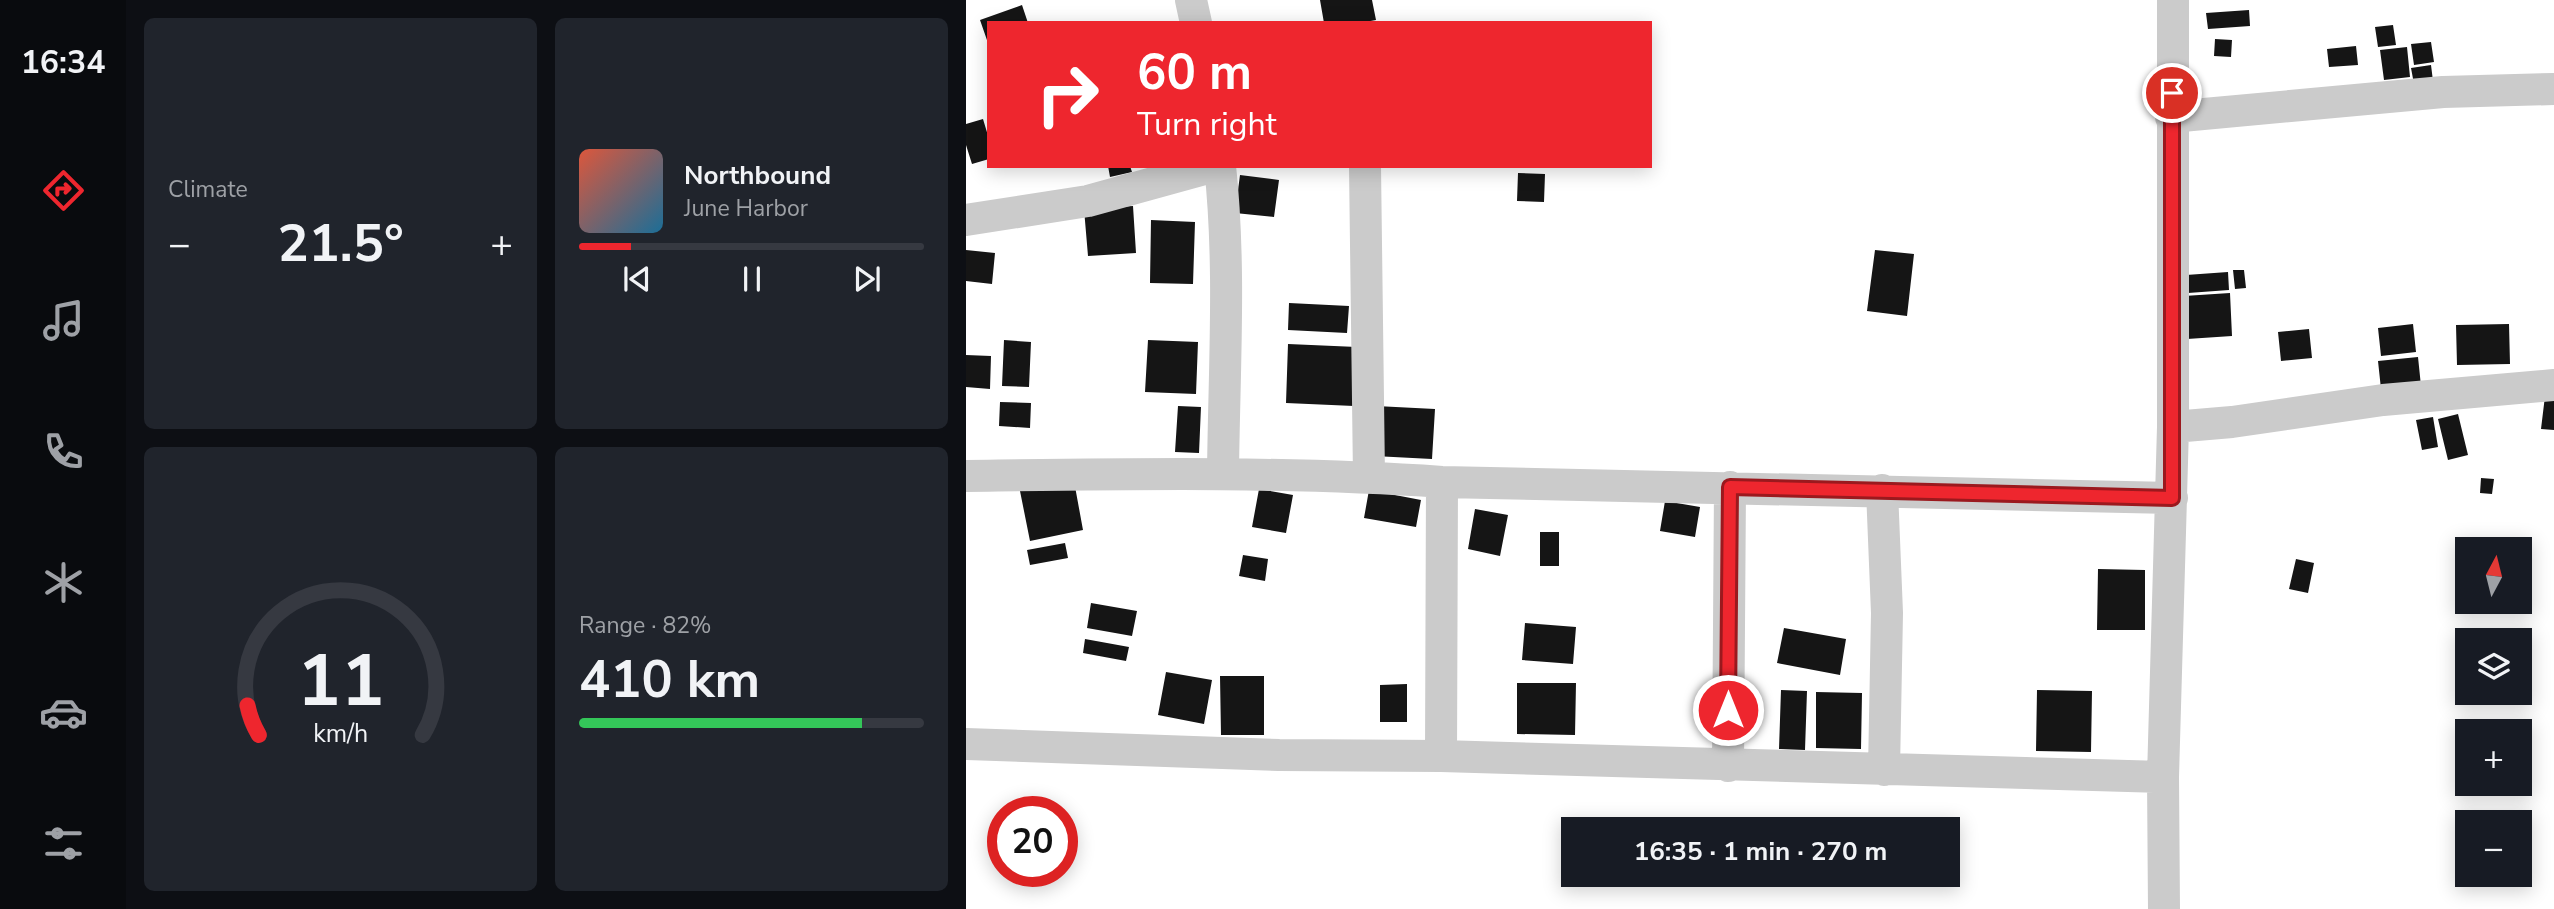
<!DOCTYPE html>
<meta charset="utf-8">
<style>
body{margin:0;font-family:"Nunito Sans",sans-serif;background:#20242c;color:#f1f3f6;height:100vh;display:flex;flex-direction:column;font-size:26px;white-space:nowrap}
*{box-sizing:border-box;margin:0}
p{font-size:23px;color:#9ea1a6}
.icon{flex:none;width:38px;height:38px;fill:none;stroke:currentColor;stroke-width:2;stroke-linecap:round;stroke-linejoin:round}
.map{position:relative;flex:1;overflow:hidden}
.drawer{display:flex;flex-direction:column;gap:18px;padding:18px;background:#0d0f14;width:840px}
.drawer>*{flex:none}
.top-card{position:absolute;left:21px;top:21px;width:665px;height:147px;border-radius:0px;box-shadow:0 4px 18px #0003;background:#ee262e;color:#fff;overflow:hidden}
.needle{width:46px;rotate:7deg}
.controls{position:absolute;left:1489px;top:537px;display:grid;gap:14px}
.controls a{display:grid;place-items:center;width:77px;height:77px;border-radius:0px;background:#171b24;box-shadow:0 4px 18px #0003;font-size:35px}
.speed{position:absolute;left:21px;top:796px;display:flex;gap:14px;font-size:35px;font-weight:700;text-align:center}
.speed>*{display:grid;place-content:center;width:91px;height:91px;border-radius:50%;background:#171b24;box-shadow:0 4px 18px #0003;line-height:1}
.speed .limit{border:10px solid #d22;background:#fff;color:#111}
.pin{position:absolute;display:grid;place-items:center;width:60px;height:60px;color:#fff;margin:-30px;border:4px solid #fff;border-radius:50%;box-shadow:0 2px 7px #0007}
.me{position:absolute;width:77px;margin:-38px;rotate:0deg;stroke-linejoin:round;filter:drop-shadow(0 0 5px #0008)}
.turn{display:flex;align-items:center;gap:24px;height:147px;padding:0 35px;font-size:32px}
.turn .icon{width:91px;height:91px;stroke-width:2.5}
.turn b{display:block;font-size:49px;line-height:60px}
.big{font-size:52px;font-weight:700;line-height:1.1}
.drawer .widget{flex:1;display:flex;flex-direction:column;justify-content:center;gap:10px;min-width:0;padding:0 24px;border-radius:10px;background:#20242c}
.drawer .dial{align-items:center;gap:0}
.dial svg{height:182px;overflow:visible;fill:none;stroke:#363941;stroke-width:7;stroke-linecap:round;text-anchor:middle}
.dial text{fill:#f1f3f6;stroke:none}
.song{display:flex;align-items:center;gap:21px}
.cover{width:84px;height:84px;border-radius:10px;background:linear-gradient(135deg,hsl(10 70% 55%),hsl(200 70% 35%))}
.played{height:7px;border-radius:4px;background:linear-gradient(90deg,#ee262e 15%,#363941 15%)}
.keys{display:flex;justify-content:space-around;direction:ltr}
.heat{display:flex;justify-content:space-between;align-items:center;font-size:38px;direction:ltr}
.charge{height:10px;border-radius:5px;background:linear-gradient(90deg,#34c759 82%,#363941 0)}
.drawer .tiles{flex:1;display:grid;gap:18px;grid-template-columns:repeat(2,1fr)}
.trip{position:absolute;left:595px;top:817px;width:399px;height:70px;border-radius:0px;background:#171b24;box-shadow:0 4px 18px #0003;font-weight:700;line-height:70px;text-align:center}
main{display:flex;flex:1;min-height:0}
.tabs{display:flex;flex-direction:column;width:126px;justify-content:space-around;align-items:center;background:#090b0e;color:#9ea1a6}
.tabs .icon{width:49px;height:49px}
.tabs .active{color:#ee262e}
.tabs b{font-size:32px;color:#f1f3f6}
.map>svg:first-child{display:block}
</style>
<main>
<nav class="tabs">
<b>16:34</b>
<svg class="icon active" aria-label="directions" viewBox="0 0 24 24"><path d="M12 3l9 9-9 9-9-9zM9 14v-3h6M13 9l2 2-2 2"/></svg>
<svg class="icon" aria-label="music" viewBox="0 0 24 24"><path d="M9 18V5l10-2v13"/><circle cx="6" cy="18" r="3"/><circle cx="16" cy="16" r="3"/></svg>
<svg class="icon" aria-label="phone" viewBox="0 0 24 24"><path d="M5 4h4l2 5-3 2q2 4 5 5l2-3 5 2v4C11 20 4 13 5 4z"/></svg>
<svg class="icon" aria-label="climate" viewBox="0 0 24 24"><path d="M12 3v18M4 7l16 10M4 17L20 7"/></svg>
<svg class="icon" aria-label="car" viewBox="0 0 24 24"><path d="M5 17H2v-5l4-1 3-4h7l3 4 3 1v5h-3M9 17h6M6 11h13"/><circle cx="7" cy="17" r="2"/><circle cx="17" cy="17" r="2"/></svg>
<svg class="icon" aria-label="filters" viewBox="0 0 24 24"><path d="M4 7h16M4 17h16"/><circle cx="9" cy="7" r="2"/><circle cx="15" cy="17" r="2"/></svg>
</nav>
<section class="drawer">
<div class="tiles">
<div class="widget"><p>Climate</p>
<div class="heat"><a>−</a><b class="big">21.5°</b><a>+</a></div>
</div>
<div class="widget">
<div class="song"><i class="cover"></i><div><b>Northbound</b><p>June Harbor</p></div></div>
<div class="played"></div>
<div class="keys"><svg class="icon" aria-label="previous" viewBox="0 0 24 24"><path d="M18 5L8 12l10 7zM5 5v14"/></svg><svg class="icon" aria-label="pause" viewBox="0 0 24 24"><path d="M8 5v14M16 5v14"/></svg><svg class="icon" aria-label="next" viewBox="0 0 24 24"><path d="M6 5l10 7-10 7zM19 5v14"/></svg></div>
</div>
<div class="widget dial"><svg viewBox="0 0 100 80">
<path d="M14 69A42 42 0 1 1 86 69"/>
<path d="M14 69A42 42 0 0 1 9 56" stroke="#ee262e"/>
<text x="50" y="56" font-size="32" font-weight="700">11</text>
<text x="50" y="72" font-size="11">km/h</text>
</svg></div>
<div class="widget"><p>Range · 82%</p><b class="big">410 km</b><div class="charge"></div></div>
</div>
</section>
<div class="map">
<svg width="1588" height="909" viewBox="0 0 1588 909">
<rect width="100%" height="100%" fill="#fff"/>
<path fill="#151515" d="M354,0H406L410,20L394,23H358Z
M56,5L62,23H23L22,43L14,20Z
M1283,10L1284,26L1242,29L1240,13Z
M1427,25L1430,45L1412,47L1409,27Z
M1249,39L1266,40L1265,57L1248,56Z
M1465,42L1468,62L1448,65L1445,44Z
M1390,46L1392,65L1363,67L1361,49Z
M1441,47L1444,77L1418,80L1414,50Z
M1465,65L1467,81L1448,84L1445,68Z
M17,119L23,139V159L6,164L0,145V124Z
M142,166H164L166,172L144,177Z
M552,173L579,174L578,202L551,201Z
M274,175L313,180L308,217L269,213Z
M167,206L170,253L122,256L118,209Z
M185,220L229,222L227,284L184,283Z
M0,250L29,253L26,284L0,281Z
M909,250L948,254L941,316L901,311Z
M1267,270H1278L1280,288L1269,289Z
M1262,272L1263,290L1222,293L1220,275Z
M1264,293L1266,336L1221,339L1218,296Z
M323,303L383,306L381,333L322,330Z
M1447,324L1450,352L1415,356L1412,328Z
M1543,324L1544,364L1491,365L1490,325Z
M1343,329L1346,358L1315,361L1312,332Z
M38,340L65,342L63,387L36,386Z
M182,340L232,342L230,394L179,392Z
M322,344L391,347L388,406L320,403Z
M0,355L25,356L24,389L0,387Z
M1452,357L1455,386L1415,389L1412,361Z
M1579,396L1588,397V430L1575,429Z
M34,402L65,403L64,428L33,426Z
M212,406L235,407L233,453L209,452Z
M410,406L469,409L466,459L408,456Z
M1492,414L1502,455L1482,460L1472,419Z
M1467,417L1472,447L1456,450L1450,420Z
M1515,478L1528,479L1526,494L1514,493Z
M108,481L117,530L64,541L54,491Z
M293,489L327,495L320,533L286,527Z
M403,490L455,500L450,527L398,518Z
M699,501L734,507L729,537L694,531Z
M509,509L542,515L534,556L502,549Z
M574,532H593V566H574Z
M99,543L102,558L64,565L61,550Z
M277,555L302,559L299,581L273,576Z
M1330,559L1348,563L1342,593L1323,589Z
M1132,569L1179,570V630H1131Z
M125,603L171,611L166,636L121,628Z
M559,623L610,627L607,664L556,660Z
M818,628L880,639L874,675L811,663Z
M119,639L163,647L160,661L117,653Z
M200,672L246,680L238,724L192,715Z
M254,676H298V735H255Z
M551,683H610L609,735L551,734Z
M441,684V722H414V685Z
M815,690L841,691L839,750L813,749Z
M1071,690L1126,691L1125,752L1070,751Z
M850,692L896,693L895,749L850,748Z"/>
<g fill="none" stroke-linecap="round" stroke-linejoin="round">
<path stroke="#cbcbcb" stroke-width="32" d="M225,0L230,23
M1205,117L1477,92L1588,89
M254,166C265,267 258,371 257,473
M399,166L403,477
M0,220L122,201L249,166
M1207,427L1266,422L1417,400L1588,385
M0,476C159,474 317,471 476,482L1206,498
M916,490L921,613L918,770
M0,744L313,755L475,756L1197,777
M475,756L476,482
M762,766L764,487
M1198,909L1197,777L1207,427V0"/>
</g>
<g fill="none" stroke-linecap="round" stroke-linejoin="round">
<defs>
<path id="route" d="M762,710L764,487L1206,498V93"/>
</defs>
<use href="#route" stroke="#9b191e" stroke-width="18"/>
<use href="#route" stroke="#ee262e" stroke-width="12"/>
</g>
</svg>
<div class="controls">
<a><svg class="needle" viewBox="-14 -14 28 28"><path d="M0-13l5 13h-10z" fill="#e53935"/><path d="M0 13l5-13h-10z" fill="#9ea1a6"/></svg></a>
<a><svg class="icon" aria-label="layers" viewBox="0 0 24 24"><path d="M12 4l9 5-9 5-9-5zM3 14l9 5 9-5"/></svg></a>
<a>+</a>
<a>−</a>
</div>
<div class="speed"><div class="limit">20</div></div>
<div class="pin" style="left:1206px;top:93px;background:#d93025"><svg class="icon" aria-label="arrive" viewBox="0 0 24 24"><path d="M6 21V4h12l-3 4 3 4H6"/></svg></div>
<svg class="me" style="left:762px;top:710px" viewBox="-20 -20 40 40"><circle r="17" fill="#ee262e" stroke="#fff" stroke-width="3"/><path d="M0-11L8 9 0 5-8 9z" fill="#fff"/></svg>
<div class="trip">16:35 · 1 min · 270 m</div>
<div class="top-card">
<div class="turn"><svg class="icon" aria-label="right" viewBox="0 0 24 24"><path d="M7 20v-9h11M14 6l5 5-5 5"/></svg><div><b>60 m</b>Turn right</div></div>
</div>
</div>
</main>
